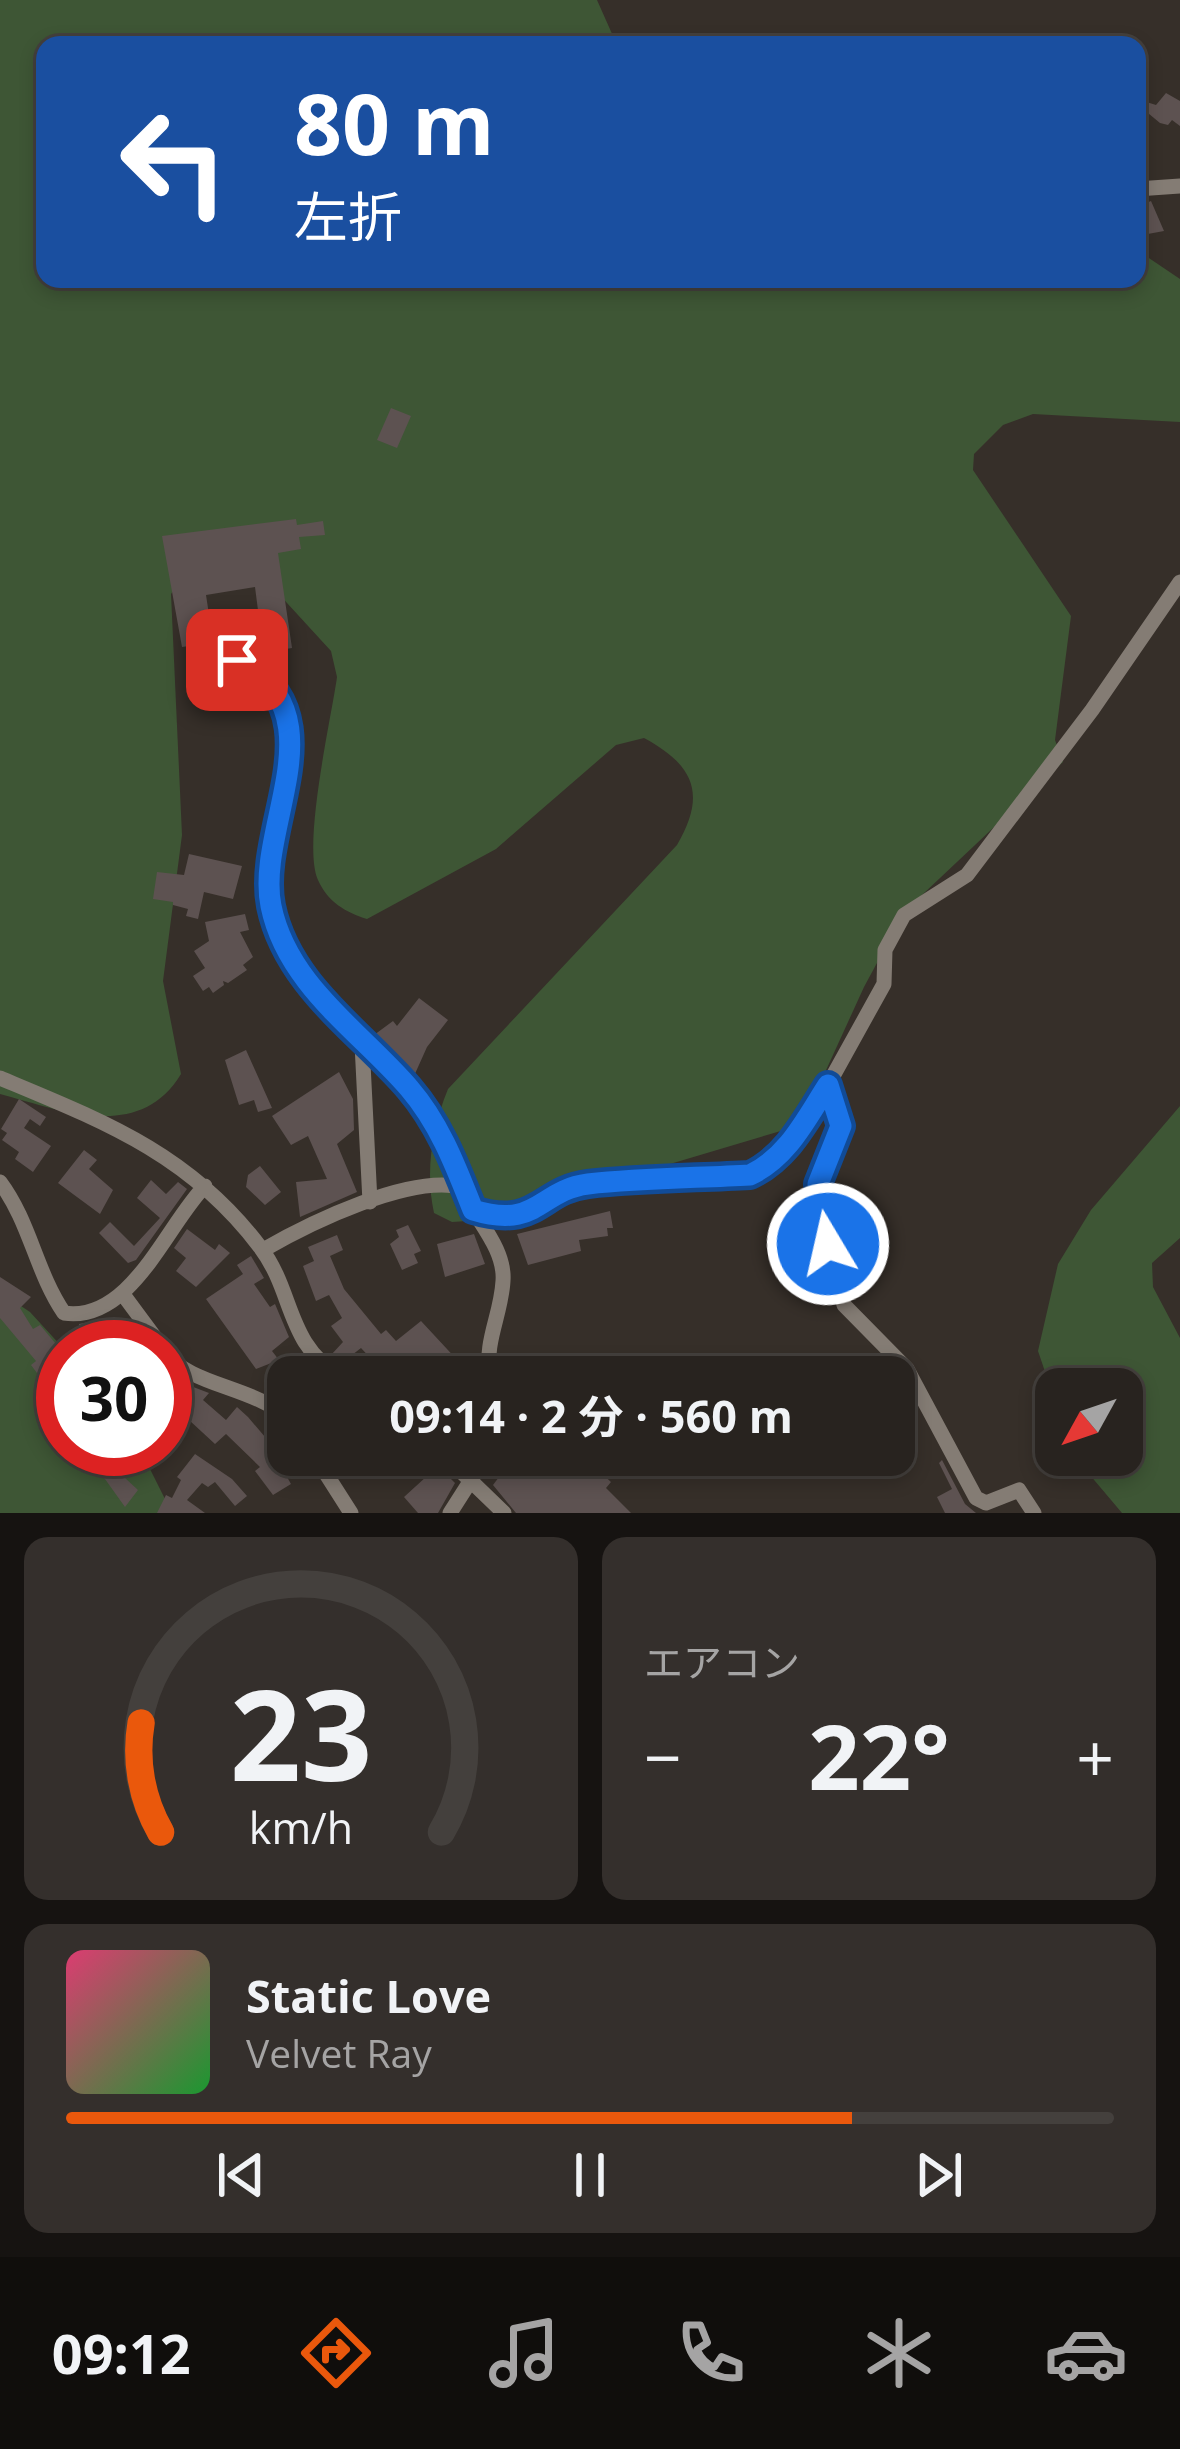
<!DOCTYPE html>
<html lang="ja">
<meta charset="utf-8">
<style>
body{margin:0;font-family:"Open Sans","Noto Sans JP",sans-serif;background:#342f2c;color:#f1f3f6;height:100vh;display:flex;flex-direction:column;font-size:45px;white-space:nowrap}
*{box-sizing:border-box;margin:0}
p{font-size:39px;color:#a5a4a4}
.icon{flex:none;width:66px;height:66px;fill:none;stroke:currentColor;stroke-width:2;stroke-linecap:round;stroke-linejoin:round}
.map{position:relative;height:1513px;overflow:hidden}
.sheet{display:flex;flex-direction:column;gap:24px;padding:24px;background:#161311;flex:1}
.sheet>*{flex:none}
.guide{position:absolute;left:36px;top:36px;width:1110px;height:252px;border-radius:24px;box-shadow:0 6px 18px #0003,0 0 0 3px #44403d;background:#1a4fa0;color:#fff;overflow:hidden}
.needle{width:78px;rotate:230deg}
.controls{position:absolute;left:1035px;top:1368px;display:grid;gap:24px}
.controls a{display:grid;place-items:center;width:108px;height:108px;border-radius:24px;background:#28231f;box-shadow:0 6px 18px #0003,0 0 0 3px #44403d;font-size:60px}
.speed{position:absolute;left:36px;top:1320px;display:flex;gap:24px;font-size:60px;font-weight:700;text-align:center}
.speed>*{display:grid;place-content:center;width:156px;height:156px;border-radius:50%;background:#28231f;box-shadow:0 6px 18px #0003,0 0 0 3px #44403d;line-height:1}
.speed .limit{border:18px solid #d22;background:#fff;color:#111}
.pin{position:absolute;display:grid;place-items:center;width:102px;height:102px;color:#fff;margin:-51px;border-radius:24px;box-shadow:0 6px 18px #0006}
.me{position:absolute;width:132px;margin:-66px;rotate:351deg;stroke-linejoin:round;filter:drop-shadow(0 0 9px #0008)}
.turn{display:flex;align-items:center;gap:42px;height:252px;padding:0 60px;font-size:54px}
.turn .icon{width:156px;height:156px;stroke-width:2.5}
.turn b{display:block;font-size:84px;line-height:102px}
.big{font-size:90px;font-weight:700;line-height:1.1}
.sheet .card{flex:1;display:flex;flex-direction:column;justify-content:center;gap:18px;min-width:0;padding:0 42px;border-radius:24px;background:#342f2c}
.sheet .dial{align-items:center;gap:0}
.dial svg{height:312px;overflow:visible;fill:none;stroke:#44403d;stroke-width:7;stroke-linecap:round;text-anchor:middle}
.dial text{fill:#f1f3f6;stroke:none}
.song{display:flex;align-items:center;gap:36px}
.cover{width:144px;height:144px;border-radius:18px;background:linear-gradient(135deg,hsl(340 70% 55%),hsl(130 70% 35%))}
.played{height:12px;border-radius:6px;background:linear-gradient(90deg,#ea580c 75%,#44403d 75%)}
.keys{display:flex;justify-content:space-around;direction:ltr}
.heat{display:flex;justify-content:space-between;align-items:center;font-size:66px;direction:ltr}
.sheet .tiles{flex:1;display:grid;gap:24px;grid-template-columns:1fr 1fr}
.card:last-child{grid-column:span 2}
.trip{position:absolute;left:267px;top:1356px;width:648px;height:120px;border-radius:24px;background:#28231f;box-shadow:0 6px 18px #0003,0 0 0 3px #44403d;font-weight:700;line-height:120px;text-align:center}
.menu{display:flex;height:192px;justify-content:space-around;align-items:center;background:#100e0c;color:#a5a4a4}
.menu .icon{width:84px;height:84px}
.menu .current{color:#ea580c}
.menu b{font-size:54px;color:#f1f3f6}
.map>svg:first-child{display:block}
</style>
<div class="map">
<svg width="1180" height="1513" viewBox="0 0 1180 1513">
<rect width="100%" height="100%" fill="#362f29"/>
<path fill="#3e5635" d="M0,0H597L617,45H45V279H1137V250L1180,279V422L1033,414L1003,425L974,454L973,470L1071,616L1055,740L1063,762L905,911L864,987L801,1125L482,1220L452,1222L434,1213C425,1172 432,1128 448,1089L677,845C707,794 694,765 644,738L616,745L496,849L367,919C345,912 328,902 318,880C302,845 331,720 337,677L331,651L276,591L186,571L171,594L182,835L163,981L181,1074C140,1142 63,1111 0,1094Z
M1180,1106V1238L1152,1263L1153,1287L1180,1338V1513H1122L1073,1455H1122V1389H1056V1404L1038,1351L1058,1264L1091,1210Z
M0,1292L30,1312L63,1348V1449H140L172,1513H0Z"/>
<path fill="#5d5251" fill-rule="evenodd" d="M1166,93L1180,101V126L1172,120L1168,125L1160,123L1137,104V99L1156,105Z
M1151,201L1164,231L1137,236V207Z
M391,408L411,416L397,448L377,440Z
M296,519L297,525L323,521L325,535L299,537L301,549L278,553L292,648L250,655L216,642L182,647L162,536ZM255,587L259,618L210,621L206,595Z
M189,854L242,866L233,899L204,892L198,919L186,916L188,909L173,905V902L153,899L157,872L184,875Z
M245,914L249,930L240,932L253,957L243,965L247,970L228,983L223,981L224,985L213,993L209,987L203,991L193,976L205,968L194,951L209,941L205,922Z
M419,998L448,1020L427,1047L414,1076L374,1035L393,1021L397,1026Z
M246,1050L272,1108L258,1112L254,1100L239,1105L225,1060Z
M339,1072L353,1099L354,1130L337,1144L357,1192L300,1217L296,1182L327,1179L308,1136L291,1145L272,1116Z
M19,1099L46,1117L40,1126L30,1119L24,1128L51,1146L33,1172L15,1159L19,1152L2,1140L7,1133L1,1129Z
M84,1150L97,1160L89,1169L113,1190L100,1214L58,1183Z
M260,1166L281,1192L265,1205L246,1187L248,1175Z
M151,1180L166,1194L178,1182L187,1189L136,1260L128,1263L99,1233L110,1222L134,1246L160,1218L137,1198Z
M806,1185L820,1250L798,1254L784,1201Z
M610,1211L613,1228H607L608,1236L579,1240L581,1251L528,1265L517,1234Z
M408,1225L421,1251L414,1254L418,1263L402,1270L390,1244L399,1237L396,1230Z
M187,1229L215,1250L219,1244L230,1253L196,1287L176,1271L186,1258L174,1248Z
M474,1234L485,1264L445,1277L437,1244Z
M337,1235L343,1250L330,1256L344,1289L381,1334L386,1330L396,1341L421,1321L473,1377H363L375,1363L361,1348L343,1362L348,1367L331,1355L343,1342L331,1326L342,1318L329,1295L316,1301L303,1266L314,1261L308,1247Z
M251,1256L264,1278L254,1284L270,1307L275,1304L289,1337L272,1351L279,1360L256,1369L206,1299L243,1274L237,1265Z
M0,1277L31,1297L20,1308L33,1329L40,1325L56,1344L79,1333V1324L100,1320L109,1339L91,1347H63L59,1363L40,1377L31,1365L36,1361L0,1318Z
M188,1385L209,1393L203,1400L226,1420L237,1407L248,1417L277,1451L274,1454L291,1484L273,1495L255,1471L260,1467L226,1434L215,1444L176,1408L171,1404Z
M195,1454L232,1479L247,1496L235,1506L215,1482L208,1487L202,1483L187,1500L205,1513H157L166,1495L172,1498L181,1480L177,1477Z
M534,1455H582L611,1482L606,1488L631,1513H516L493,1485L508,1465L514,1462L517,1467Z
M942,1460L965,1504L976,1513H945L937,1497L952,1489L939,1463Z
M110,1464L138,1490L125,1507L100,1472Z
M438,1466L455,1483L438,1513H418L404,1497Z"/>
<g fill="none" stroke-linecap="round" stroke-linejoin="round">
<path stroke="#847c74" stroke-width="15" d="M1137,189L1180,186
M212,657C237,660 250,665 267,684C322,750 258,831 270,905C279,955 325,1007 359,1042C376,1058 397,1073 412,1092C435,1122 450,1153 464,1188
M362,1044L370,1202
M0,1078C103,1121 190,1154 260,1247C295,1293 285,1343 341,1377
M828,1085L841,1126L818,1183L844,1305L907,1369L976,1498L986,1503L1019,1490L1034,1513
M0,1182C30,1222 36,1272 64,1313C131,1323 167,1224 205,1186
M473,1210C486,1231 505,1255 503,1281C501,1316 484,1341 490,1377
M263,1250C308,1224 413,1172 464,1188L473,1210C538,1230 539,1190 589,1184C642,1178 697,1178 750,1175L771,1165L786,1149L828,1085L884,984L885,950L904,915L967,875L1092,710L1180,582
M122,1293L162,1347
M165,1352C190,1386 252,1386 288,1418
M314,1455L351,1513
M444,1455L504,1513
M450,1513L487,1455"/>
</g>
<g fill="none" stroke-linecap="round" stroke-linejoin="round">
<defs>
<path id="route" d="M237,660C342,714 255,826 271,906C287,985 361,1032 409,1088C440,1124 456,1167 473,1210C538,1230 539,1190 588,1184C642,1178 697,1178 750,1175C788,1157 806,1119 828,1085L841,1126L818,1184L828,1244"/>
</defs>
<use href="#route" stroke="#114b97" stroke-width="30"/>
<use href="#route" stroke="#1a73e8" stroke-width="21"/>
</g>
</svg>
<div class="controls">
<a><svg class="needle" viewBox="-14 -14 28 28"><path d="M0-13l5 13h-10z" fill="#e53935"/><path d="M0 13l5-13h-10z" fill="#a5a4a4"/></svg></a>
</div>
<div class="speed"><div class="limit">30</div></div>
<div class="pin" style="left:237px;top:660px;background:#d93025"><svg class="icon" aria-label="arrive" viewBox="0 0 24 24"><path d="M6 21V4h12l-3 4 3 4H6"/></svg></div>
<svg class="me" style="left:828px;top:1244px" viewBox="-20 -20 40 40"><circle r="17" fill="#1a73e8" stroke="#fff" stroke-width="3"/><path d="M0-11L8 9 0 5-8 9z" fill="#fff"/></svg>
<div class="trip">09:14 · 2 分 · 560 m</div>
<div class="guide">
<div class="turn"><svg class="icon" aria-label="left" viewBox="0 0 24 24"><path d="M17 20v-9H6M10 6l-5 5 5 5"/></svg><div><b>80 m</b>左折</div></div>
</div>
</div>
<section class="sheet">
<div class="tiles">
<div class="card dial"><svg viewBox="0 0 100 80">
<path d="M14 69A42 42 0 1 1 86 69"/>
<path d="M14 69A42 42 0 0 1 9 41" stroke="#ea580c"/>
<text x="50" y="56" font-size="32" font-weight="700">23</text>
<text x="50" y="72" font-size="11">km/h</text>
</svg></div>
<div class="card"><p>エアコン</p>
<div class="heat"><a>−</a><b class="big">22°</b><a>+</a></div>
</div>
<div class="card">
<div class="song"><i class="cover"></i><div><b>Static Love</b><p>Velvet Ray</p></div></div>
<div class="played"></div>
<div class="keys"><svg class="icon" aria-label="previous" viewBox="0 0 24 24"><path d="M18 5L8 12l10 7zM5 5v14"/></svg><svg class="icon" aria-label="pause" viewBox="0 0 24 24"><path d="M8 5v14M16 5v14"/></svg><svg class="icon" aria-label="next" viewBox="0 0 24 24"><path d="M6 5l10 7-10 7zM19 5v14"/></svg></div>
</div>
</div>
</section>
<nav class="menu">
<b>09:12</b>
<svg class="icon current" aria-label="directions" viewBox="0 0 24 24"><path d="M12 3l9 9-9 9-9-9zM9 14v-3h6M13 9l2 2-2 2"/></svg>
<svg class="icon" aria-label="music" viewBox="0 0 24 24"><path d="M9 18V5l10-2v13"/><circle cx="6" cy="18" r="3"/><circle cx="16" cy="16" r="3"/></svg>
<svg class="icon" aria-label="phone" viewBox="0 0 24 24"><path d="M5 4h4l2 5-3 2q2 4 5 5l2-3 5 2v4C11 20 4 13 5 4z"/></svg>
<svg class="icon" aria-label="climate" viewBox="0 0 24 24"><path d="M12 3v18M4 7l16 10M4 17L20 7"/></svg>
<svg class="icon" aria-label="car" viewBox="0 0 24 24"><path d="M5 17H2v-5l4-1 3-4h7l3 4 3 1v5h-3M9 17h6M6 11h13"/><circle cx="7" cy="17" r="2"/><circle cx="17" cy="17" r="2"/></svg>
</nav>
